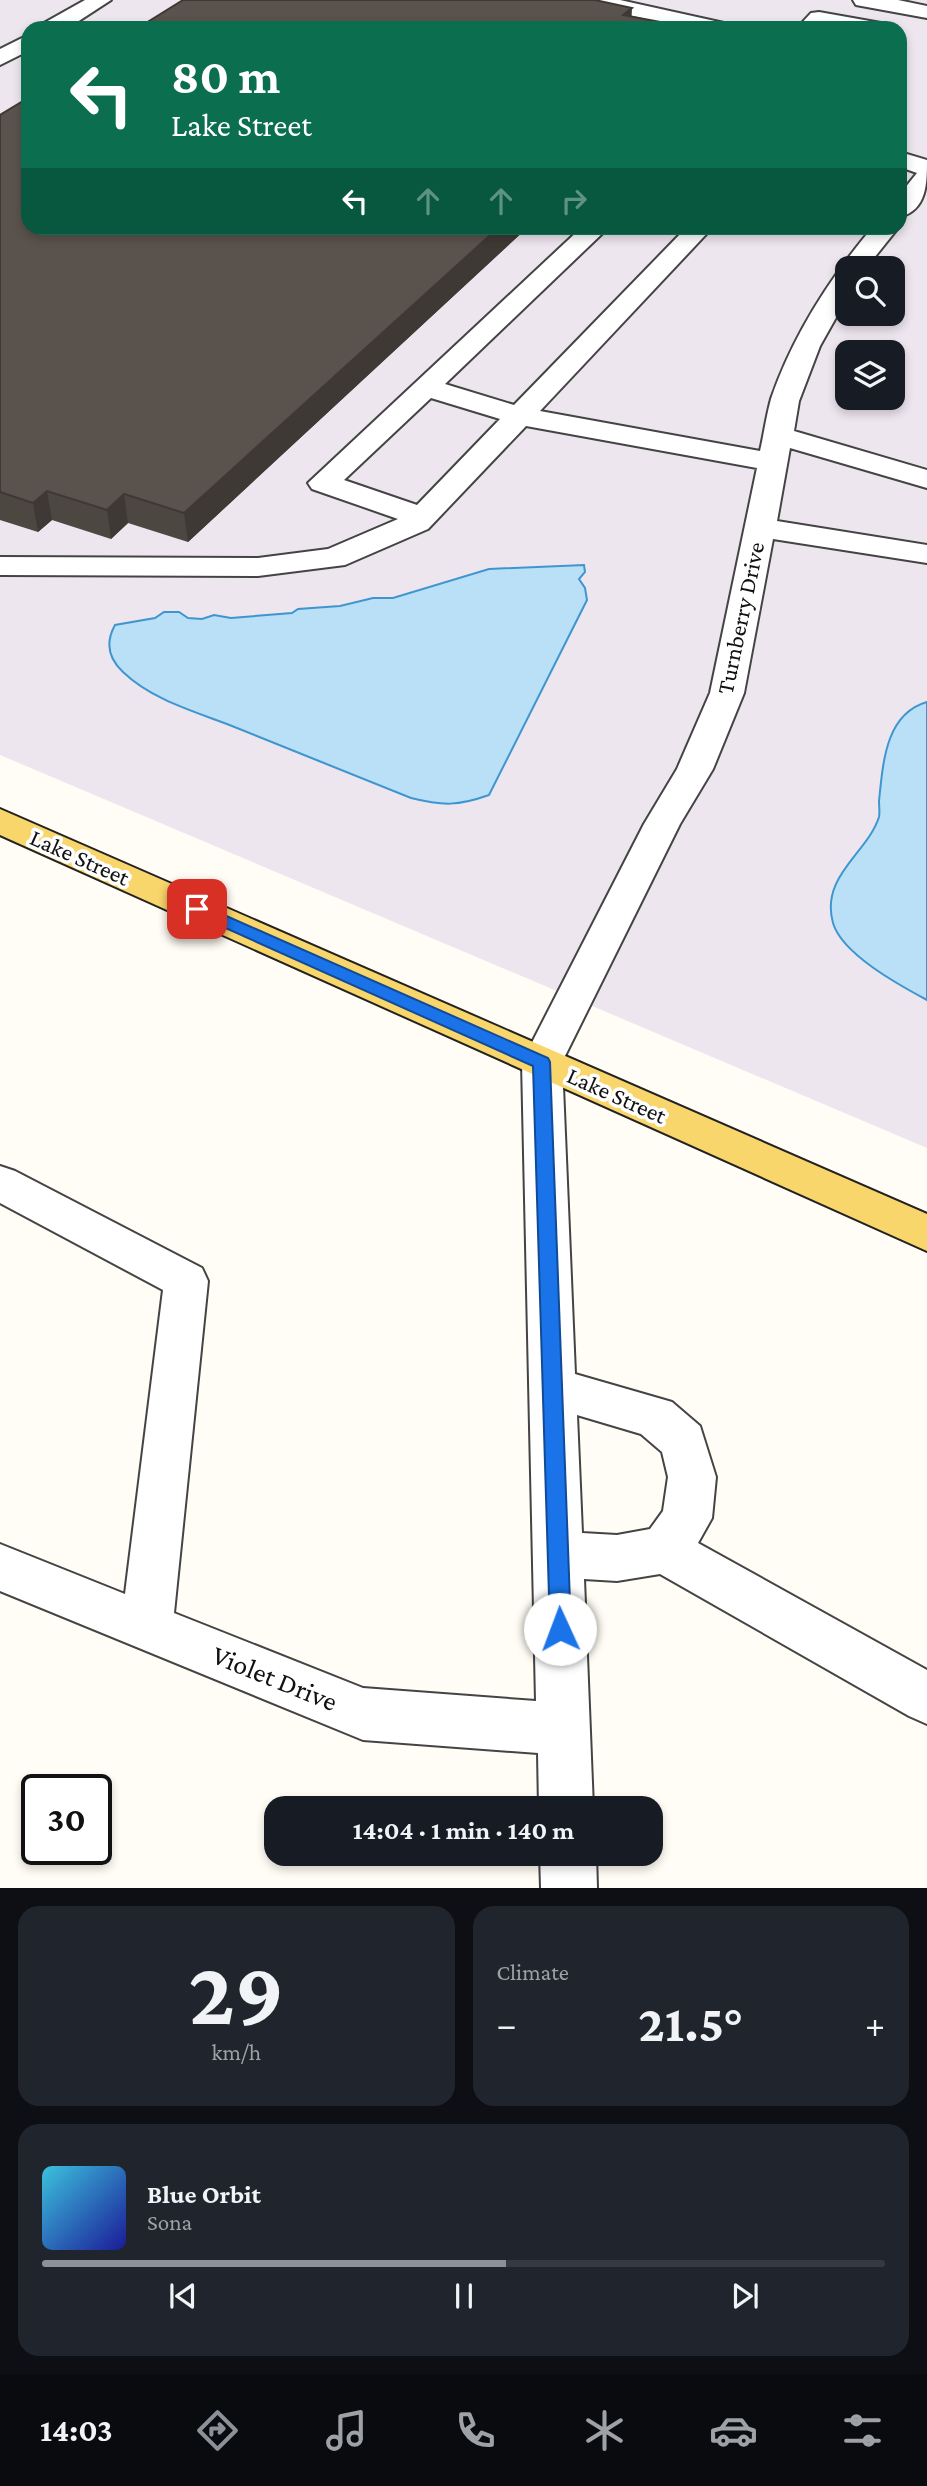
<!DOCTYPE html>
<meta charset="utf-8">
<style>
body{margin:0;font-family:"Crimson Pro",serif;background:#20242c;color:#f1f3f6;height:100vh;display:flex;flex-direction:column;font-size:26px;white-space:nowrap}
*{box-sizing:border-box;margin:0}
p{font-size:23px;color:#9ea1a6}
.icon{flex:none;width:38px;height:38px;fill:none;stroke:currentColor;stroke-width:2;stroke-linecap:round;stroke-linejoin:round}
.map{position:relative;height:1888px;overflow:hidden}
.drawer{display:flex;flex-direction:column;gap:18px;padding:18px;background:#0d0f14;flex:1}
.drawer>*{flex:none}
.top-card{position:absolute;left:21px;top:21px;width:886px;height:214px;border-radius:21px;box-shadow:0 4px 10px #0003;background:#0b6e4f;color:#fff;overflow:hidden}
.fabs{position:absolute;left:835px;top:256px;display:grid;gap:14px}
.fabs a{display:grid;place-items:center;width:70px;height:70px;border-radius:14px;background:#171b24;box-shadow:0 4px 10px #0003;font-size:35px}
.speed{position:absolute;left:21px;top:1774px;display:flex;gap:14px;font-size:35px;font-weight:700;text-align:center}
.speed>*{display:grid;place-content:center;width:91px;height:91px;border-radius:50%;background:#171b24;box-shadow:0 4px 10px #0003;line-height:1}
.speed .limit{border:4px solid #111;border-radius:10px;background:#fff;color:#111}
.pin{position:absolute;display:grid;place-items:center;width:60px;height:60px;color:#fff;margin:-30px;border-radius:14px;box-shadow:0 4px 10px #0006}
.me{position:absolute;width:77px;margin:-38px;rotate:358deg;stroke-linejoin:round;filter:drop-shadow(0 0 5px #0008)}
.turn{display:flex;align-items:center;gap:24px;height:147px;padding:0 35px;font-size:32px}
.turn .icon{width:91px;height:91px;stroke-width:2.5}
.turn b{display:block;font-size:49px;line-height:60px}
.lanes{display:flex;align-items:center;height:66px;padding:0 35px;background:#0003;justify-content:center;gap:35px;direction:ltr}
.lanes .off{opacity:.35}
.big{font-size:52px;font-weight:700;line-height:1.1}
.drawer .tile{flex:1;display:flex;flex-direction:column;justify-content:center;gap:10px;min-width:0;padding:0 24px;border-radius:21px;background:#20242c}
.drawer .dial{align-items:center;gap:0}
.dial b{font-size:91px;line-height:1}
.song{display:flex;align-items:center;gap:21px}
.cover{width:84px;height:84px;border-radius:10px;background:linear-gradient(135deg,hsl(190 70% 55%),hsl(240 70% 35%))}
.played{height:7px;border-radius:4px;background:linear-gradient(90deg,#8c9099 55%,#363941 55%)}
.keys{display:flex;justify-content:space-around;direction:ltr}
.heat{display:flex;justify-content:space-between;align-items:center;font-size:38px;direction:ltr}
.drawer .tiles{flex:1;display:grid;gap:18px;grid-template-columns:1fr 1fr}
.tile:last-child{grid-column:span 2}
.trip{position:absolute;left:264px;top:1796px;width:399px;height:70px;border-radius:21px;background:#171b24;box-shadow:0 4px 10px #0003;font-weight:700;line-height:70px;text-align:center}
.tab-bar{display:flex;height:112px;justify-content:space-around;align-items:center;background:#090b0e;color:#9ea1a6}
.tab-bar .icon{width:49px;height:49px}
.tab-bar .selected{color:#8c9099}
.tab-bar b{font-size:32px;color:#f1f3f6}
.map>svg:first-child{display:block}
</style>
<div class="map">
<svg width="927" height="1888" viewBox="0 0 927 1888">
<rect width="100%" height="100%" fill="#fffdf5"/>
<path fill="#eee6ef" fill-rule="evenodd" d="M0,0H927V1148L0,755ZM28,28H900V228H28ZM847,268H892V313H847ZM847,352H892V397H847Z"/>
<path fill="#b9e0f7" stroke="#3f96cf" stroke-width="2" d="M584,565L585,572L579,579L585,588L587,600L489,795C458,806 443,806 411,798C351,774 292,750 232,726C196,712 152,700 123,672C108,658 105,643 115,625L155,618L164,612H179L188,618L202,619L214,615L231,618L292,613L298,609L340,606L373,598H393L489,569Z
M927,702V1000C899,985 842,954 833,923C820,876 867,854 879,817C880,812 879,806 879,801C883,764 885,714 927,702Z"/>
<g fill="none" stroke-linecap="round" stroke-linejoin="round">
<defs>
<path id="minor" d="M85,0H111L68,28H41L44,23Z
M580,0H620L724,23L727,28H687L583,5Z
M853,0H898L927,6V18L856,5Z
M819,12L881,23L884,28L824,25L821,28H797L811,13Z
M28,35V51L0,65V49Z
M900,152L927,160C927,183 927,210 900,217V194L917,173L900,167Z
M581,228L607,229L445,384L514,405L686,228H712L540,411L760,451C764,434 766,417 771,399C793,335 830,278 872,228H898L866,268H847V298L820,346L799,401L794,431L927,470V488L790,448L777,521L927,545V563L773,539L744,693L713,769L680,824L562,1062L575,1374L672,1402L700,1426L716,1477L712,1518L698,1543L927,1670V1724L909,1716L660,1574L617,1581L584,1579L593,1808H539L538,1753L363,1740L0,1591V1544L125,1594L163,1290L0,1203V1166L15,1171L202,1268L208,1281L174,1613L363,1688L536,1701L522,1062L644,824L677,769L710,693L757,468L526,426L428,529L345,565L258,576L0,575V557L258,558L328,549L398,519L312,489L308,483ZM431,398L500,419L417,505L344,480ZM577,1415L641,1434L662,1452L668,1477L663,1511L650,1529L617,1535L582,1533Z
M540,1853H596L597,1888H541Z"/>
<path id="major" d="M0,809L927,1214V1251L0,835Z"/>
</defs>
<use href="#minor" stroke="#444" stroke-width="4"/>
<use href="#major" stroke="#222" stroke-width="4"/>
<use href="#minor" fill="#fff" fill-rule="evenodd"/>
<use href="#major" fill="#f9d66b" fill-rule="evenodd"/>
</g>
<path fill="#4d4742" d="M0,115L28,228H527L188,542L128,523L111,539L52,520L38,532L0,520Z"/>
<path fill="#3f3936" d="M632,8L631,28L623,15Z
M498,228H527L188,542L184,513Z
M47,491L52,520L38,532L33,503Z
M124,494L128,523L111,539L107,510Z"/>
<path fill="#5a524d" stroke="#3f3936" stroke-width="2" d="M183,0H595L632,8L623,15L665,23L660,28H138Z
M28,98V228H498L184,513L124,494L107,510L47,491L33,503L0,492V115Z"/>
<path fill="#1a73e8" stroke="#114b97" stroke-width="2" d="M197,903L548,1058L550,1062L571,1629L568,1636L560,1639L553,1636L550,1629L533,1066L192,913L189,909L192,905Z"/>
<g text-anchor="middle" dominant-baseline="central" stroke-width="7" stroke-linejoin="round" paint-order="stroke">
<g font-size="24" fill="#111" stroke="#fff">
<text transform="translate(740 618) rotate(-78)">Turnberry Drive</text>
<text transform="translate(80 857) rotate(24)">Lake Street</text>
<text transform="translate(617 1095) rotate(24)">Lake Street</text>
</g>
<g font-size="28" fill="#111" stroke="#fff">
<text transform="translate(275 1678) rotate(22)">Violet Drive</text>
</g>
</g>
</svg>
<div class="fabs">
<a><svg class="icon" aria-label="search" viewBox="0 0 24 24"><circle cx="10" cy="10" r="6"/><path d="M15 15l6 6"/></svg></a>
<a><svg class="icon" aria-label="layers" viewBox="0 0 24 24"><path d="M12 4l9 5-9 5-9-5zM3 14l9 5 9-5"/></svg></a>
</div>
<div class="speed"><div class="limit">30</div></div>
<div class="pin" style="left:197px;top:909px;background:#d93025"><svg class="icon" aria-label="arrive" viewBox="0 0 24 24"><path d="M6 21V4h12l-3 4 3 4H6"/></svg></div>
<svg class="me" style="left:560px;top:1629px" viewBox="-20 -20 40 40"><circle r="19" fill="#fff"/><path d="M0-13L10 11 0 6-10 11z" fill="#1a73e8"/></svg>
<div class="trip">14:04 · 1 min · 140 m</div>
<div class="top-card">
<div class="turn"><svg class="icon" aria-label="left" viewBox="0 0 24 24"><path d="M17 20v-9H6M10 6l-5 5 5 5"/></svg><div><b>80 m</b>Lake Street</div></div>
<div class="lanes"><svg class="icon" aria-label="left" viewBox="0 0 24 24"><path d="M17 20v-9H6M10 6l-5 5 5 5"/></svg><svg class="icon off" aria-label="ahead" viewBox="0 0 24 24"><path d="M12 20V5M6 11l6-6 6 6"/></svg><svg class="icon off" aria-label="ahead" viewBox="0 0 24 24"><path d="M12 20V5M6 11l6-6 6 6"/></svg><svg class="icon off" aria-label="right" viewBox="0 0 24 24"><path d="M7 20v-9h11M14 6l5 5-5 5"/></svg></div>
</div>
</div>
<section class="drawer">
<div class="tiles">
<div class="tile dial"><b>29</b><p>km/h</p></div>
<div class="tile"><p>Climate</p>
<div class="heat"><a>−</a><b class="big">21.5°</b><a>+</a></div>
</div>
<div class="tile">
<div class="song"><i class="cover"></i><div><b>Blue Orbit</b><p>Sona</p></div></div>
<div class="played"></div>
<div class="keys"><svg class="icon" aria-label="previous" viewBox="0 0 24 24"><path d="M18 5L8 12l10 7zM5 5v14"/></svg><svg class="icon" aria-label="pause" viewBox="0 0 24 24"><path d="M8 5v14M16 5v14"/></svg><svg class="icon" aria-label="next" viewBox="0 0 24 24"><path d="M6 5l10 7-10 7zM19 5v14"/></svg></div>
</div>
</div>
</section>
<nav class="tab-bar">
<b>14:03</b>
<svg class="icon selected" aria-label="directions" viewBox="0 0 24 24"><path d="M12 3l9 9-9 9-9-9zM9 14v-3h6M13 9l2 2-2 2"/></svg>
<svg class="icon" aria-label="music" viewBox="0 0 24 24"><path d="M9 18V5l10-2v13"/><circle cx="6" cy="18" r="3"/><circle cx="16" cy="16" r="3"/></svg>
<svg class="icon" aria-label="phone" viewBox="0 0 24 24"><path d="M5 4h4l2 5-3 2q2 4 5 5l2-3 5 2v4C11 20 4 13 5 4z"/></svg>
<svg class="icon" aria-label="climate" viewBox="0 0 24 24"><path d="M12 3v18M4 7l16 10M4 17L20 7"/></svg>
<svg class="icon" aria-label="car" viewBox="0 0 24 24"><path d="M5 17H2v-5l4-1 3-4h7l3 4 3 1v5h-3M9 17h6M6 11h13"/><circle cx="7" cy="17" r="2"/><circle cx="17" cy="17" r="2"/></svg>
<svg class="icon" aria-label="filters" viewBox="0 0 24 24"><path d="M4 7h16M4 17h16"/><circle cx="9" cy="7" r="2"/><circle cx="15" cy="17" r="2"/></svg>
</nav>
